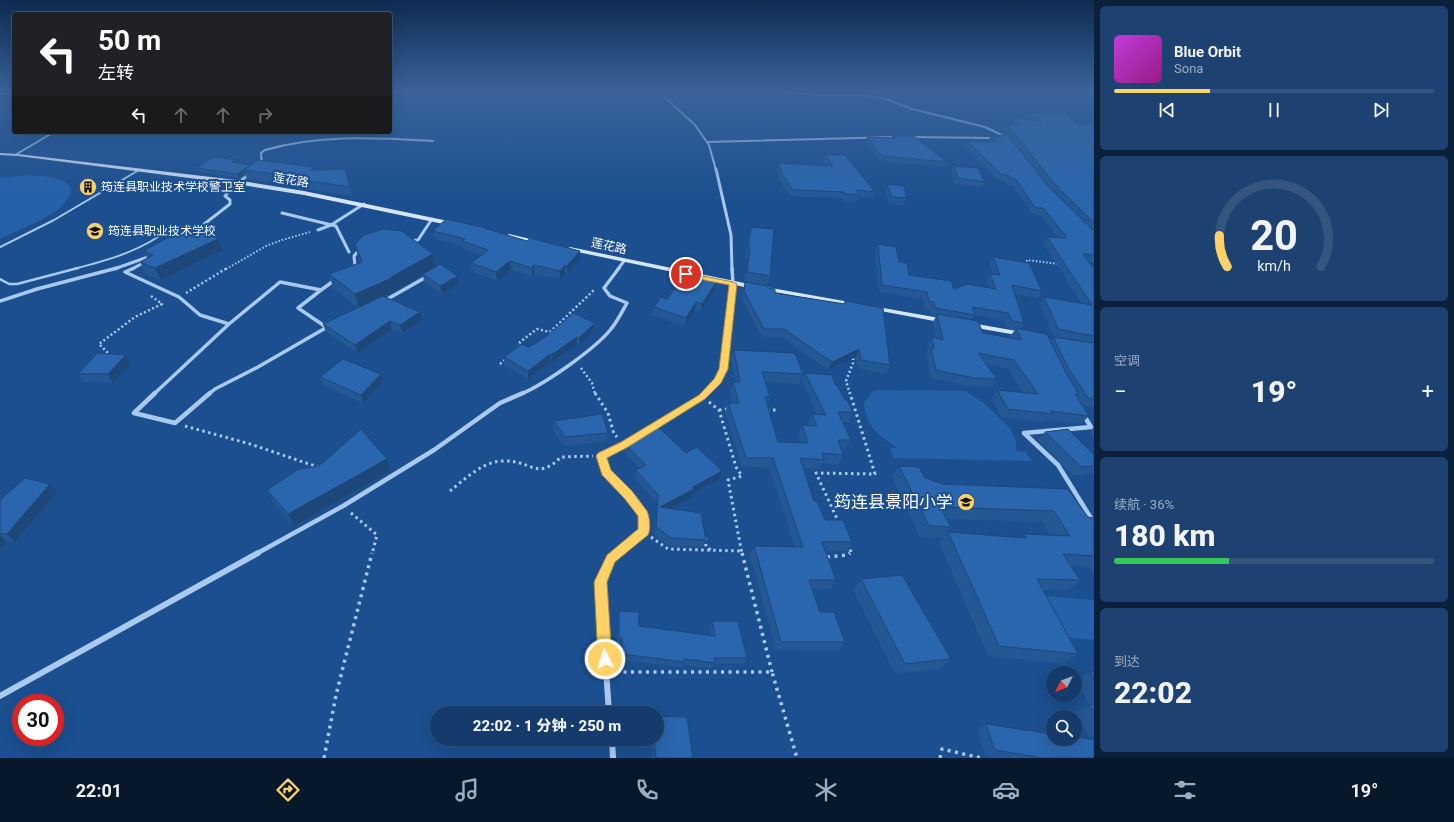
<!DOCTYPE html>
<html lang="zh">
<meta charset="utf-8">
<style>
body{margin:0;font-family:Roboto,"Noto Sans SC",sans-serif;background:#1d4271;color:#f1f3f6;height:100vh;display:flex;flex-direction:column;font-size:15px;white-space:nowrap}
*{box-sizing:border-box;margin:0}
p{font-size:13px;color:#9dadc1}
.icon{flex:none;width:22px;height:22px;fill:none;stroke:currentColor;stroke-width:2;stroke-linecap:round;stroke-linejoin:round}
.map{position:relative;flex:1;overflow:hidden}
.details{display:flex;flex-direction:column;gap:6px;padding:6px;background:#0b203b;width:360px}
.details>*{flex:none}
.hud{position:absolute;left:12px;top:12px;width:380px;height:122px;border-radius:4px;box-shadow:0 4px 16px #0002,0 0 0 1px #33557e;background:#202124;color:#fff;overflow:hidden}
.needle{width:26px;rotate:228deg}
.controls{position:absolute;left:1046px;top:666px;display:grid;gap:8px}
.controls a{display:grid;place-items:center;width:36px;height:36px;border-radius:50%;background:#143b6b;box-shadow:0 4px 16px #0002,0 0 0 1px #33557e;font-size:20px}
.speed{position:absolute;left:12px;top:694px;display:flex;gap:8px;font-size:20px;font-weight:700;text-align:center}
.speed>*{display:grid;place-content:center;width:52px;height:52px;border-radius:50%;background:#143b6b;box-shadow:0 4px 16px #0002,0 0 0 1px #33557e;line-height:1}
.speed .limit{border:6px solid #d22;background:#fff;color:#111}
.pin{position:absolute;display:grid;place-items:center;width:34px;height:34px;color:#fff;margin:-17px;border:2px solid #fff;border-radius:50%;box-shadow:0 1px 4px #0007}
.me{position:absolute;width:44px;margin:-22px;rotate:355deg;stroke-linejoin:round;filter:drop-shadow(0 0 3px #0008)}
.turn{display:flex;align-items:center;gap:14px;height:84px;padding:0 20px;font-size:18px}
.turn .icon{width:52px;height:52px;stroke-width:2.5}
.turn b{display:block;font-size:28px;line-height:34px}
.lanes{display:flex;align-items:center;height:38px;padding:0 20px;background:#0003;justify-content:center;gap:20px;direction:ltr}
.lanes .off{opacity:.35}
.big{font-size:30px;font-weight:800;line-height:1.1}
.details .card{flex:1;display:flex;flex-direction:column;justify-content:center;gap:6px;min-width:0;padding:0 14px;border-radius:6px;background:#1d4271}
.details .dial{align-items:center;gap:0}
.dial svg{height:104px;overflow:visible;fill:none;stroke:#33557e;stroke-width:7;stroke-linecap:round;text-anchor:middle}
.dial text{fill:#f1f3f6;stroke:none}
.song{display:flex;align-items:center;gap:12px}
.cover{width:48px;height:48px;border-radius:6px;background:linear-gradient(135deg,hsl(290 70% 55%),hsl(310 70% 35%))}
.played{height:4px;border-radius:2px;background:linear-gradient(90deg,#ffd166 30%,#33557e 30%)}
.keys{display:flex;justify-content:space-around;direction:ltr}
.heat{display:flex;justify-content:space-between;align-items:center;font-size:22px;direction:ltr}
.charge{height:6px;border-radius:3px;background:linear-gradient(90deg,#34c759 36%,#33557e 0)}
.trip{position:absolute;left:430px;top:706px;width:234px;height:40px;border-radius:20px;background:#143b6b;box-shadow:0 4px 16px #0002,0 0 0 1px #33557e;font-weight:800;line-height:40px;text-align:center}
.dock{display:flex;height:64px;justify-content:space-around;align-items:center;background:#08182b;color:#9dadc1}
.dock .icon{width:28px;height:28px}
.dock .on{color:#ffd166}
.dock b{font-size:18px;color:#f1f3f6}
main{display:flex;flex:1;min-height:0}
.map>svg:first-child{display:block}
</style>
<main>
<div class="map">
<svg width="1094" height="758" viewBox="0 0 1094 758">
<rect width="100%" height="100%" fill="#1b4f8f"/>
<path fill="#2461a8" d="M26,175C47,176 90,178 61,207C52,216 13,233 0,239V178Z
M877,390L966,391L985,404L1010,428L1016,440V451L1026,452L1032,461L893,458L890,448H897C878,434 867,429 864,403L872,392Z
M1034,595L1094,600V640L1057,636Z"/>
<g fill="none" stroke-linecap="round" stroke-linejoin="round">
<path stroke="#a9c9ee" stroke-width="2" stroke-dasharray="1.5 2" stroke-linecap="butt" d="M1026,265L1027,260L1059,264
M226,269L266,246L282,240L310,232"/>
<path stroke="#a9c9ee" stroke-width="2.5" stroke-dasharray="2 2.5" stroke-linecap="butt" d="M186,293L227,268
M519,348L520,342L537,329L550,332L593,291L596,290
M107,356L109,354L99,344L135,317L162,304L151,296
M500,364L506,359
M581,368L592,383L595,394
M850,394L846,381L853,363V356"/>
<path stroke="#a9c9ee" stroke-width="3" stroke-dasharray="2.5 3.5" stroke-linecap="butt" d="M595,393L608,413L614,434L617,437
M709,402L719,410L736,467L742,476L728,480L742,554
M719,410L728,409
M767,410H776
M185,426L250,444L318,467
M450,491C465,479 482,462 502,461C531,459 536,482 561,457L593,456
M351,513L377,535L372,554
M839,523L816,473L875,474L850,393
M651,537L668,549L741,551
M705,538L706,547L713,551
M848,544L851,552L849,554"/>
<path stroke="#a9c9ee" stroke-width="3.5" stroke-dasharray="3 4.5" stroke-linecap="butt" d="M742,553L772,672
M827,557L848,555L850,553
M616,672H772L797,758
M324,758L336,695L372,553
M940,758L942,749L981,758"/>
<path stroke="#a9c9ee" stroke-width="2" d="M0,247L54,220L139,170
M74,269C104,261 131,254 158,237"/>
<path stroke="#a9c9ee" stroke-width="2.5" d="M0,279L9,284H17L78,268"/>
<path stroke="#a9c9ee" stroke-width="2" d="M659,92L695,125L709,145L716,170
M777,92L823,95H859L883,98L912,109L985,127L1006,137
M1090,92L1094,95
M0,94L14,93
M910,137L993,138
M707,142L895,137
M15,155L54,132
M262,165L261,153L265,150C321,134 376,138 433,141"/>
<path stroke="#a9c9ee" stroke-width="3" d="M716,169L731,235L732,269
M282,213L336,226L349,252
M318,230L331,225L364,204
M194,232L230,204V200L225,196L233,186L250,174
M409,241L418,240L432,219
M352,268L355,266L354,256L360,249
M114,269L148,257
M132,269L143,263L151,255
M618,269L624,261"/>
<path stroke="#a9c9ee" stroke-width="3.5" d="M134,268L125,272L179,297L200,315L229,324
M321,290L335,280
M0,301L37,289L117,268
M384,301L428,276
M154,394L229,324L280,282L321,290L298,308L326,327
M209,394L215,389L258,367L329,326
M521,394C545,384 595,349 611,329C617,322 622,312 627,303L610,296L604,288L619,268
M704,394L716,381L723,369L733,284L732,268"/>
<path stroke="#a9c9ee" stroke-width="4.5" d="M155,393L134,413L175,423L210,393
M1083,414L1091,427L1024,433L1058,465L1094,523
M637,436L685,408L705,393
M256,554L343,506L434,450L500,403L523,393
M617,554L644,531L643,515L628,495L606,472L601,456L628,442"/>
<path stroke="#a9c9ee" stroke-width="6" d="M0,696L258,553
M609,713L600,582L611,559L618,553
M612,739L613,758"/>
<path fill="#d6e6fa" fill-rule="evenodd" d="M0,153L18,154L236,180L304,191L453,222L456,224L453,226L304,195L236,184L18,156L0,155Z
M509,234L539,241L540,242L537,244L507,237V235Z
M570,247L754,285L757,287L754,289L568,250V248Z
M766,287L855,303L858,305L855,307L764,290L763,289Z
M872,306L945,319L949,321L945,323L870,309L869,308L870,307Z
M968,323H971L1022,332L1026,334L1022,336L971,327H968L967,325Z"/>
</g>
<path fill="#245895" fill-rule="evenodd" d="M1029,113L1077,124L1094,125V262H1089L1094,269V407L1082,405L1077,398L1089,416L1081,424L1047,420L1045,422L1002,418L991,399L997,390L1024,393L1008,369L986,364L997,379L991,387L968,386L931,378L926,357L928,353L927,346L932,337L936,338L933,322L936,316L931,315L930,310L925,309L923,299L879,292L875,251L878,244L899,262L909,275L954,289L989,288L986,281L990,274H993L989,264L993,257L1042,291L1038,298L1015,294L1024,323L1021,329L1050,341L1053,337L1071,340L1053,336L1039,304L1044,297L1082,304L1043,243L1047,237H1058L1040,215L1032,214L1012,185H1008L1004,181L998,180L965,147L967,141L988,142L990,137H998L999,135L1027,158L1004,129L1007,124H1010H1009L1012,118L1029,120L1026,118ZM975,315L1003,320L1007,328L1015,330L1010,336L1011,338L983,333L972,320Z
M892,136L947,162L945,167L880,161L865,142L867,137L891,138Z
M825,155L875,192L872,198L859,197L857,202L843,201L842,198L791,196L780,181L777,169L779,163L827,166L823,161Z
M237,163L314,170L350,187L352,196L284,186L283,184L247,179L245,173L239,178L197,171L196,168Z
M954,166L985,182L982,187L955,184L951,172Z
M887,184L907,198L904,205L889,204L885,191Z
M751,227L770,276L767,285L768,288L775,293L844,304L845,301L890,365L886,374L857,368L856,357L828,370L782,337H762L742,299L745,283L744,282L748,259H745L748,237Z
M433,231L580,259L567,274H565L560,279L534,274L532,276L511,270L497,281L471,271V263L481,255L463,249V246L434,239Z
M218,239L223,250L161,280L146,274L140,262L147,258L144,251Z
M355,244L435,267L458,284L442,294L424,282L423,275L394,291V292L384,297L422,320L402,333L392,329L358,353L326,332L323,324L358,308L333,288L329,274L360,263L358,258Z
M717,281L715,289L701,312L695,310L685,326L652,315L654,307L667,299Z
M595,323L594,330L579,346L577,345L551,363L550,362L528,379L504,365V357Z
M734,350L803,374L799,384L765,382L770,397L768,405L778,442L801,443L798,435L802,425L808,426V424L812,414H817L802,382L805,373L835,385L853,412L848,422H843L851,440L846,449H841L843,455L838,465L822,463L819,469L803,468L814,501L825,520L852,542L847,551H826L836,580L831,589H812L820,612L845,642L839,651L776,650L750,556L754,546L795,547L769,468L742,467L725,412L728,403H733L730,392L733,382H736L731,360Z
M131,363L113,383L84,382L78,374Z
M381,374L383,382L363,403L323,385L320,377Z
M554,421L608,433L607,441L565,446L553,430Z
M1094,427V437L1090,432Z
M1045,432L1094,455V473L1073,476L1038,440Z
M624,443L686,453L722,471L719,479L693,493L692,497L670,509L706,540L703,547L669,546L654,535L657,503L635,478L636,470L640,468L623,451Z
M387,459L390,471L294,526L273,502L267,490Z
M899,466L925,478L943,484L1088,517L1094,518V575L1089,567L1071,566L1080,580L1068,591L1043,590L1078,654L1064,664L988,656L939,543L948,532L1020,538L1024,534L1051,536L1043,522L946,519L951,527L942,538L920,537L892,477Z
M57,492L15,542H7L0,548V500Z
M861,579L951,659L940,669L895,674L853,590Z
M619,611L639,626L711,636L710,627L712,621L747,658L744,664H714L712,668L683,665L682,667L620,660L621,644L617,643L618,617Z
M1090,672H1094V737L1088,736L1076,711L1089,704L1077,680Z
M986,724L1039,732L1044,730L1094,758H997L986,756L977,731Z
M651,739H657L693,758H653Z"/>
<path fill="#1d4779" d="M236,160L238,163L232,162Z
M244,170L245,173L239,178L237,174Z
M218,239L223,250L161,280L155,268Z
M580,251V259L567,274V266Z
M433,254L435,268L394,291V292L359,308L355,294L391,277Z
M510,261L511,270L497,281L496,272Z
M534,265V274L532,276V268Z
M565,265V274L560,279V271Z
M458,276V284L442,294L440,286Z
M717,281L715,289L701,312L702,304Z
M696,302L695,310L685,326L686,318Z
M420,312L422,320L402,333L400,325Z
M390,321L392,329L358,353L355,345Z
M595,323L594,330L579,346V338Z
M577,337V345L551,363V355Z
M859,349L856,357L828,370L832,362Z
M550,354V362L528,379V371Z
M126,355L131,363L113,383L108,374Z
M381,374L383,382L363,403L361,395Z
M387,459L390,471L294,526L288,514Z
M722,471L719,479L693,493L692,497L658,515L660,507L693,487Z
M50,484L57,492L15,542L7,534Z
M0,535L7,542L0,548Z"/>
<path fill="#2a66ad" stroke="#1d4779" d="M1029,113L1066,114L1077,124L1094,125V223L1053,182L1007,124L1017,125L1012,118L1041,121Z
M999,135H1008L1048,186L1094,231V255L1083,254L1094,269V336L1058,329L1044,297L1092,305L1047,237L1066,238L1065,235L1043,208H1035L1016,179H1011L1008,175L1001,174L967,141L996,142L990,137H1001Z
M892,136H914L947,162L882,156L867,137L895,138Z
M825,155H845L875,192L857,190L859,195L845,194L844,192L793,190L782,174L779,163L833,166Z
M213,157L236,160L232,162L251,165L237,174L196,168Z
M258,160L313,167L311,170L345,169L350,187L281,177V175L244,170Z
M954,166L978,168L985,182L958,178Z
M887,184L904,186L907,198L892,197Z
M446,219L481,227L527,241L530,238L580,251L567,266L565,265L560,271L534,265L532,268L510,261L496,272L471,263L488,250L462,241L465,239L433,231Z
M187,226L201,229L218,239L155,268L140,262L153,255L144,251Z
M751,227L774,229L770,276L747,272L750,249H748Z
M383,229L402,231L433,254L391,277L392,278L355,294L329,274L362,262L355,244L364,235Z
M878,244L896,247L899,262L907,263L909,275L951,281L954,289L967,284L996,289L990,274L1000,275L993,257L1029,263L1042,291L1012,285L1024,323L1012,321L1008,313L972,307L975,315L935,308L934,302H929L927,292L882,285Z
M440,264L458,276L440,286L423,274Z
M687,272L717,281L702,304L696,302L686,318L654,307L661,297L667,299Z
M745,282L768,286V288L775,289V293L845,304V301L883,308L890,365L861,360L859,349L832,362L784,329H764L744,291Z
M383,296L420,312L400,325L390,321L355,345L323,324Z
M573,313L595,323L579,338L577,337L551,355L550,354L528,371L504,357L522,344L529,347L544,338Z
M937,314L978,321L983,333L1022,340L1016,328L1047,334L1065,371L1079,395L1075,394L1089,416L1050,411L1052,414L1008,409L997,390L1038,394L1014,360L978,353L997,379L974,378L936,370L931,348L934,349L932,337L943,340Z
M1053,337L1094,343V399L1088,398L1069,369Z
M734,350L795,353L803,374L762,372L770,397H765L778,442L808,443L802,425L817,426L812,414L826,415L805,373L832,375L835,385H837L845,400H847L853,412H838L851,440H838L843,455L822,453L824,460L800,458L814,501H817L825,520H843L852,542H822L836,580H809L820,612H834L845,642H781L754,546L803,547L773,458H746L728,403H739L733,382H740Z
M97,353L126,355L108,374H78Z
M343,359L381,374L361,395L320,377Z
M602,414L608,433L565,437L554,421Z
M656,425L686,453L697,447L722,471L693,487L694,489L660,507L701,513L706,540L671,538L656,527L658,495L636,470L646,465L624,443Z
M361,429L387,459L288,514L267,490L299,469L319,466Z
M1068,429L1094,455V466L1081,467L1045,432Z
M899,466L919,467L925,478L943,484L1068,489L1088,517L1094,518V556L1063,554L1080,580L1037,579L1078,654L999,646L948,532L1026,538L1024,534L1070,536L1054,511L940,507L951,527L929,526Z
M25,478L50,484L7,534H0V500Z
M902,575L951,659L905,664L861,579Z
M619,611L639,612V626L715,636L712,621H738L747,658H714L715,663L684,659V662L622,654V638H619Z
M1090,672H1094V680Z
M1089,704H1094V714Z
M657,716L687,717L693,758H656L654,739H657Z
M986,724L1045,733L1044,730L1053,732V739H1075V736L1094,740V758H1042L995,750Z"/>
<linearGradient id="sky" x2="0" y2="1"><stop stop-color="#0f2b4f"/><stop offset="0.46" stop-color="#39639b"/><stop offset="1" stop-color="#39639b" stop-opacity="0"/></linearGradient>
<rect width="1094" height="199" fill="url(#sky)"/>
<path fill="#ffd166" stroke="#a68842" d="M683,272L733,282L737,284L728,369L721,383L705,399L628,447L607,458L611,470L632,491L647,511C650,518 651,529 648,535L615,562L607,582L612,659L610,663L605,665L600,663L598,659L594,582L607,555L638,529V516L624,498L602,475L596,456L598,453L621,442L699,395L714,379L719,369L729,285L683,276Z"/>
<defs>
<symbol id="building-disc" viewBox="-11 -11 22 22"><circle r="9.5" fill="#ffd166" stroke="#1b4f8f"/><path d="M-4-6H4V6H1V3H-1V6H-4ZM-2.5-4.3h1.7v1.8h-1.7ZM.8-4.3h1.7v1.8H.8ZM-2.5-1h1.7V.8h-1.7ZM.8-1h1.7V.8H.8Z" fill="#111"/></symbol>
<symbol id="school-disc" viewBox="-11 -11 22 22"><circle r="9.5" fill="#ffd166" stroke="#1b4f8f"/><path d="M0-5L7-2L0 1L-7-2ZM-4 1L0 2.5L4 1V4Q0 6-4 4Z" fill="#111"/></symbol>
</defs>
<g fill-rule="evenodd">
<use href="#building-disc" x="78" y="177" width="20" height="20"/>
<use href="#school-disc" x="85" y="221" width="20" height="20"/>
<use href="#school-disc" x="956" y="492" width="20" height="20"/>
</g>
<g text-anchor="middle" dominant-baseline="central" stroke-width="4" stroke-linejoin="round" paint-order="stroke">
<g font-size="12" fill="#fff" stroke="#1b4f8f">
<text transform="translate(291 180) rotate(9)">莲花路</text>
<text transform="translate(609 246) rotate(12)">莲花路</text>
</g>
<g font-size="12" fill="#fff" stroke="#1b4f8f" text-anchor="start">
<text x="101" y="187">筠连县职业技术学校警卫室</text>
<text x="108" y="231">筠连县职业技术学校</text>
</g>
<g font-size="17" fill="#fff" stroke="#1b4f8f" text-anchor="end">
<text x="953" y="502">筠连县景阳小学</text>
</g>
</g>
</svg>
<div class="controls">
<a><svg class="needle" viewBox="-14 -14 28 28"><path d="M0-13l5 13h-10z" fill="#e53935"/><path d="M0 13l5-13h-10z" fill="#9dadc1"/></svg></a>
<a><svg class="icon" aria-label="search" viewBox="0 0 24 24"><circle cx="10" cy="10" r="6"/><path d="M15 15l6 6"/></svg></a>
</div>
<div class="speed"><div class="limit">30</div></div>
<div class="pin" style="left:686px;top:274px;background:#d93025"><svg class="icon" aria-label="arrive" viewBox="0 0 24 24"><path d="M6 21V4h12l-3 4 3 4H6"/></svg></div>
<svg class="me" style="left:605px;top:659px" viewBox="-20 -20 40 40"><circle r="17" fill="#ffd166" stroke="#fff" stroke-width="3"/><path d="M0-11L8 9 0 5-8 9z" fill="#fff"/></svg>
<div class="trip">22:02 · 1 分钟 · 250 m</div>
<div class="hud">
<div class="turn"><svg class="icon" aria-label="left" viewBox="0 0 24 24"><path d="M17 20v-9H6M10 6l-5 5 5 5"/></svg><div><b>50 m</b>左转</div></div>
<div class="lanes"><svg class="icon" aria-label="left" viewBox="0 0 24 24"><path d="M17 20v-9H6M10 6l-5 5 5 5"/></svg><svg class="icon off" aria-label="ahead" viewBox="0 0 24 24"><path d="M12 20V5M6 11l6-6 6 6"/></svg><svg class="icon off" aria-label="ahead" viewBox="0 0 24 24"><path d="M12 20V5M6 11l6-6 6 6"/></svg><svg class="icon off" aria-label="right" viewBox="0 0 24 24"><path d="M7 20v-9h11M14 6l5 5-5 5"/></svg></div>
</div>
</div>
<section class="details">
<div class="card">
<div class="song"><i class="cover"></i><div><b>Blue Orbit</b><p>Sona</p></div></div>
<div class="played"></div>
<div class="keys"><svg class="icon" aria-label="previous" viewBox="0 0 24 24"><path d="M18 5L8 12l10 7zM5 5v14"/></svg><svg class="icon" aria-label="pause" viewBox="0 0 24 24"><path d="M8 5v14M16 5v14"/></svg><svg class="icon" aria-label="next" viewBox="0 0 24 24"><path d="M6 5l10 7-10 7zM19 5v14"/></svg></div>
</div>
<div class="card dial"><svg viewBox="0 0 100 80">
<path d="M14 69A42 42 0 1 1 86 69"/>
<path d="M14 69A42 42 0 0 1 8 45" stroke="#ffd166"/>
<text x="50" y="56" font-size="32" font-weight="700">20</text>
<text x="50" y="72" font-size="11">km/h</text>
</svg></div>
<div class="card"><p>空调</p>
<div class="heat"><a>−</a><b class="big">19°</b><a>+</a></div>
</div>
<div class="card"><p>续航 · 36%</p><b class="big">180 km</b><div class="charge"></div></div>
<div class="card"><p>到达</p><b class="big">22:02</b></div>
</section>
</main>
<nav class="dock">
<b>22:01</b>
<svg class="icon on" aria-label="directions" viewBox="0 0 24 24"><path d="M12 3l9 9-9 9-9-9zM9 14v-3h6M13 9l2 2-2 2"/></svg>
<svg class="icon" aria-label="music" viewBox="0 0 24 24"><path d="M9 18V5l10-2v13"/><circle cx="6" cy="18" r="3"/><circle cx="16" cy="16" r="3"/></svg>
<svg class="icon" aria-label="phone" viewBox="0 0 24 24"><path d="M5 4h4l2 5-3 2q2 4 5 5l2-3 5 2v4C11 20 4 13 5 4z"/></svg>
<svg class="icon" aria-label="climate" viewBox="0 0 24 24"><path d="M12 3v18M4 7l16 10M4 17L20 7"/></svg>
<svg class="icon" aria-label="car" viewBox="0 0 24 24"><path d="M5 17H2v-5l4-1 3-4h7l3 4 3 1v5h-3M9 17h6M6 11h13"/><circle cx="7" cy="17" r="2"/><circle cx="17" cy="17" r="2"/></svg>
<svg class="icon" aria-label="filters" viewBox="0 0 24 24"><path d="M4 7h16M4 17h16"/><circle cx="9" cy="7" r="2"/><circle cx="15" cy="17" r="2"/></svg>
<b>19°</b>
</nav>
